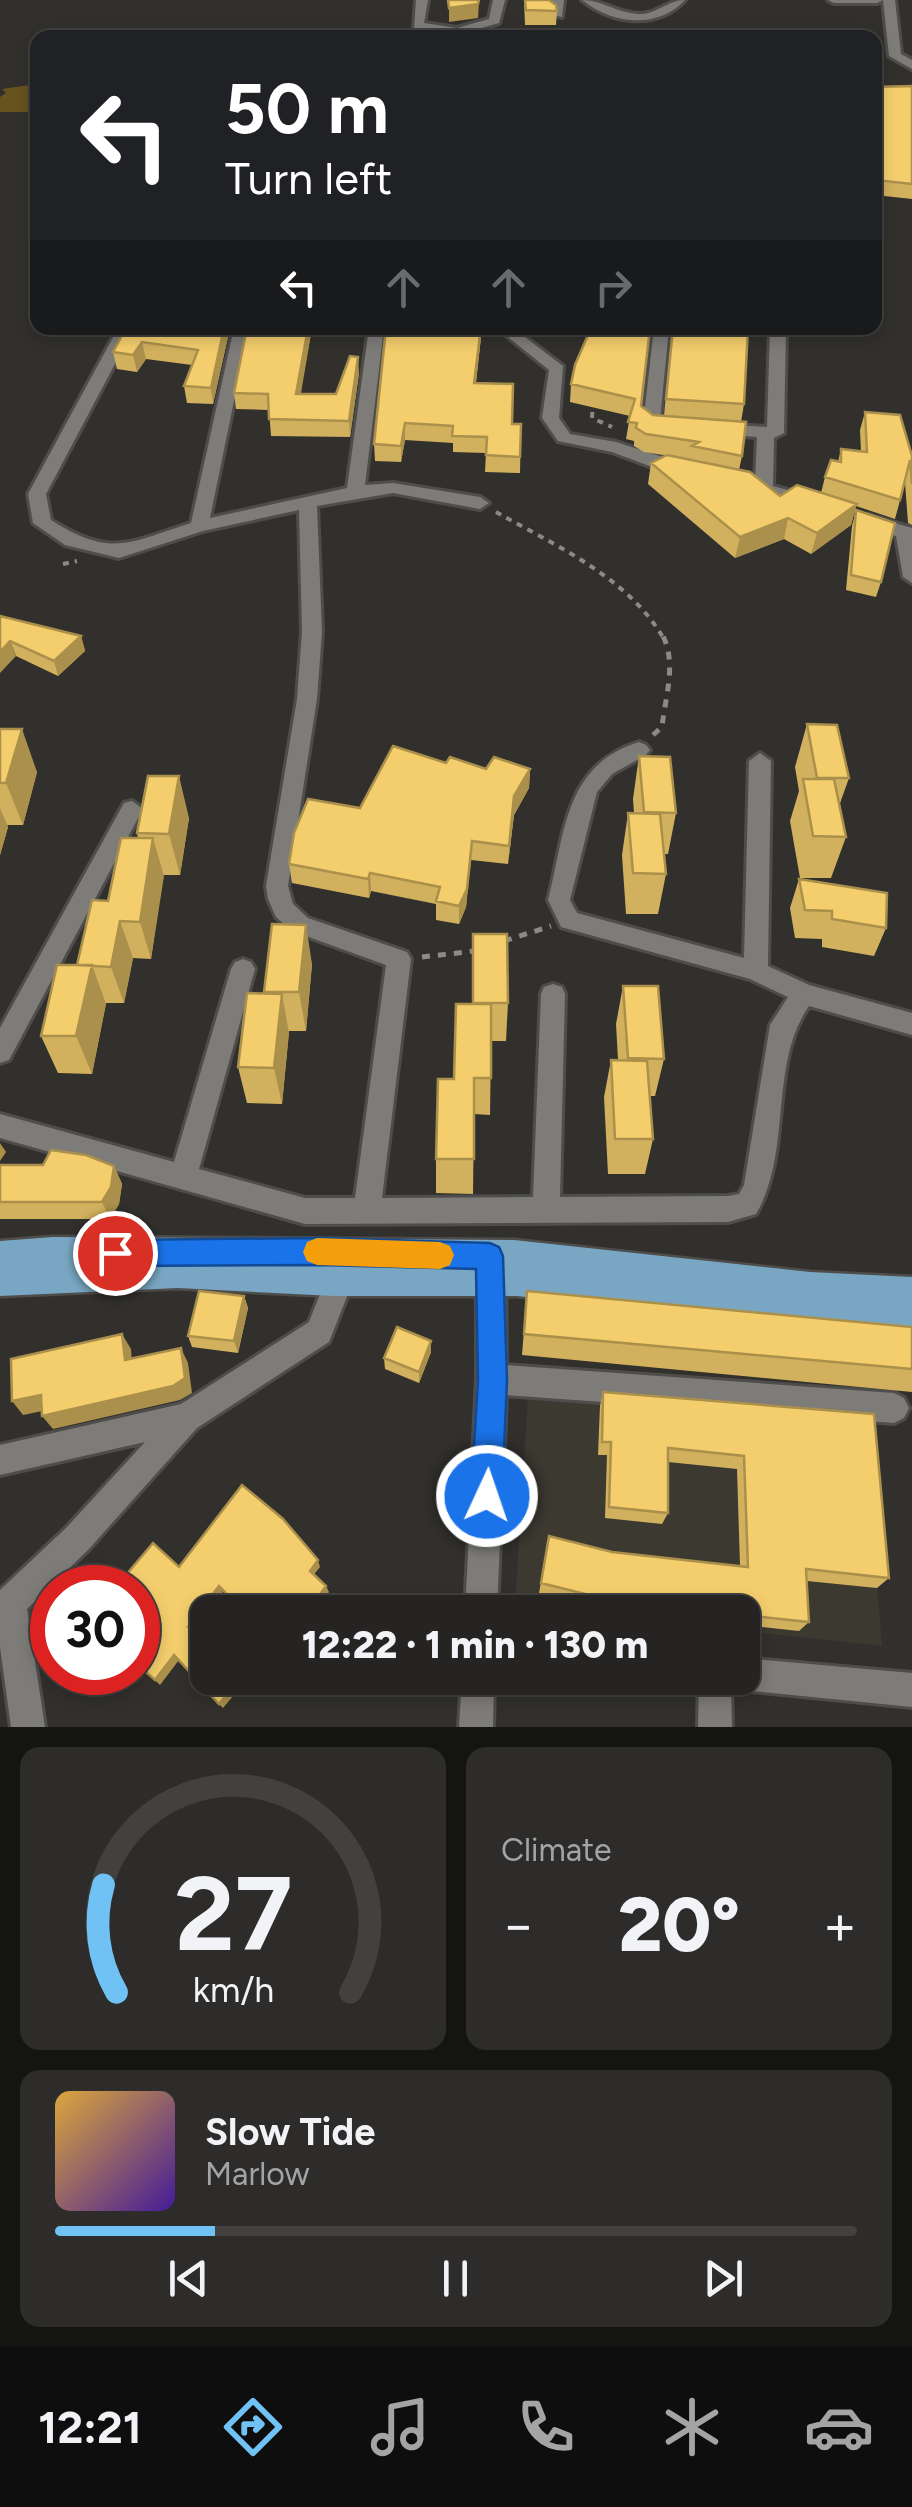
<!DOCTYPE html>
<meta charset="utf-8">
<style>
body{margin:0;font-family:Figtree,sans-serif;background:#2d2c2a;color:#f1f3f6;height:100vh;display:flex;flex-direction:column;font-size:38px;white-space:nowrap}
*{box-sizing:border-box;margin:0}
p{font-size:32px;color:#a3a4a5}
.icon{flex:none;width:55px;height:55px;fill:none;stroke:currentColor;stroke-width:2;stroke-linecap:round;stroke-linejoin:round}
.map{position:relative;height:1727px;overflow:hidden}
.sheet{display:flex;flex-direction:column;gap:20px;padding:20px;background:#141413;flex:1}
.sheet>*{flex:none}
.guide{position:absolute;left:30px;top:30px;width:852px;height:305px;border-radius:20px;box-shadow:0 5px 15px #0003,0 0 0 2px #424140;background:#202124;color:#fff;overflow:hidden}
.speed{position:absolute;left:30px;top:1565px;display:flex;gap:20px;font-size:50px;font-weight:700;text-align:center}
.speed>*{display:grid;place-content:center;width:130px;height:130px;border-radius:50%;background:#252422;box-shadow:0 5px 15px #0003,0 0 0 2px #424140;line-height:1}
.speed .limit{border:15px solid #d22;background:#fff;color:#111}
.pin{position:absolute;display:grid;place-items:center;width:85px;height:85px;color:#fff;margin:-42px;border:5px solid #fff;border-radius:50%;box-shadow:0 2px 10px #0007}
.me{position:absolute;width:110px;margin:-55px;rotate:3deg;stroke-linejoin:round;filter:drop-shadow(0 0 8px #0008)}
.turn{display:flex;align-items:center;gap:35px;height:210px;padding:0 30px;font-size:45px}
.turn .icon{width:130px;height:130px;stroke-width:2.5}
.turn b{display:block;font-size:70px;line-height:85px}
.lanes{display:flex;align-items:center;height:95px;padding:0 30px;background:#0003;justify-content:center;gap:50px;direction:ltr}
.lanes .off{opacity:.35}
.big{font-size:75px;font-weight:800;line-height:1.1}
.sheet .tile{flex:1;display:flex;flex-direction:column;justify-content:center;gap:15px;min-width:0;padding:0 35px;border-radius:20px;background:#2d2c2a}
.sheet .dial{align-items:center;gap:0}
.dial svg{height:260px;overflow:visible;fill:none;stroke:#424140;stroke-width:7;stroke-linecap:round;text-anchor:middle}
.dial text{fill:#f1f3f6;stroke:none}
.song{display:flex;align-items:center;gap:30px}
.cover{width:120px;height:120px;border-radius:15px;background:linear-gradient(135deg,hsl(40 70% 55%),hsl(260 70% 35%))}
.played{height:10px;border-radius:5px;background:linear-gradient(90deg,#70c2f4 20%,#424140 20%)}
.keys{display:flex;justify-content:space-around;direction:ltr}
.heat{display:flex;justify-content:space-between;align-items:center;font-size:55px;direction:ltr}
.sheet .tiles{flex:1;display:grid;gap:20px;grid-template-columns:1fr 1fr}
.tile:last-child{grid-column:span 2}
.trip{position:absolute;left:190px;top:1595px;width:570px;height:100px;border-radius:20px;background:#252422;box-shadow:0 5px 15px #0003,0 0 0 2px #424140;font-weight:800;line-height:100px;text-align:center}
.menu{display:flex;height:160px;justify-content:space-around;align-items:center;background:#0f0e0e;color:#a3a4a5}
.menu .icon{width:70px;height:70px}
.menu .active{color:#70c2f4}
.menu b{font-size:45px;color:#f1f3f6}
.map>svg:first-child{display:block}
</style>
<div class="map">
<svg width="912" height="1727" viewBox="0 0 912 1727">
<rect width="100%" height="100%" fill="#31302d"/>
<path fill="#3c3931" d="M528,1395L864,1428L882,1646L743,1631L742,1612H571L515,1606Z"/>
<path fill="#67531f" d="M37,84V112H0V97L6,93L2,89Z"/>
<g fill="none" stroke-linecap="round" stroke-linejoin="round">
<defs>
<path id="street" d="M416,0H428L424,23L457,28L489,19L493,0H505L499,23L457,35L414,28Z
M552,0H564L562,17L552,15Z
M582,0C602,0 618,13 638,14C657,15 667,0 685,0C657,30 612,24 582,0Z
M828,0H883L877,3H834Z
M883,0H895L901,54L912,60V69L889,56Z
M118,328H134L46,494L51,520C111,558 128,543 191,523L234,328H249L210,518L347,488L369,328H384L365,485L393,483L480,497L489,503L480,509L393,493L317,506L322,632L317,699L288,886L293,904L308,918L407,952L411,959L382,1198L533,1197L541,994L544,987L553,984L562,987L565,994L560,1197L728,1196L739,1194L744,1185L770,1025L788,997L750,979L561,927L548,900C565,834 564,765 639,742L646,745L650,750L646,755L612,774L597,792L570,900L577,913L744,958L749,761L760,753L771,761L768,966L809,985L912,1013V1035L809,1006C768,1065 793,1151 756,1214L728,1222L305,1224L0,1138V1114L174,1162L231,969L235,962L243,959L251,962L255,969L199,1169L305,1198H355L386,965L292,931L276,917L268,899L266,886L297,699L302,632L299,510L203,531L119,558L65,545L33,523L28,494Z
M497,328H513L563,366L559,418L570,434L616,442L684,464V472L660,470L612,452L558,441L542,418L549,370Z
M654,328H669L660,420L677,422V430L645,428L643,424Z
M770,328H786L784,433L774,438L773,486L820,499V507L814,509L738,487V479L755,481L757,437L717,434L709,429L717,424L767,427Z
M868,515L912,528V583L903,577L896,536L862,525V517Z
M132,801L143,809L9,1060L0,1063V1028L124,803Z
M335,1253L345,1257L349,1266L348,1294L329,1342L197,1428L88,1550L27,1609L45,1727H11L0,1647V1590L66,1528L145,1442L0,1475V1445L181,1404L309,1322L320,1294L325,1257Z
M491,1253L501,1257L505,1266L506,1365L894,1393L904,1398L909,1408L904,1418L894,1423L506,1395L497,1612H465L477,1379V1266L481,1257Z
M742,1658L912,1673V1707L742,1690L731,1686L732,1727H698L699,1678H742Z
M462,1678H494L493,1727H459Z"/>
<path id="primary" d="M53,1237L514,1240L810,1272L912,1277V1335L816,1330L517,1296H334L178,1288L0,1296V1241Z"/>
</defs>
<use href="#street" stroke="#4e4d4b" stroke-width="6"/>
<use href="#primary" stroke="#4e4d4b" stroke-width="5"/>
<path stroke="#8b8a88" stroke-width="4" stroke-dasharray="6 6" stroke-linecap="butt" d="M593,400L592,418L612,427
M496,512C556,546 628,577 664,639
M63,564L77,561"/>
<path stroke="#8b8a88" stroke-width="5" stroke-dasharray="8 8" stroke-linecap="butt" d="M653,735L662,727C665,698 677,664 663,636
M504,941L551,926
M422,957L475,951"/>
<use href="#street" fill="#7d7c79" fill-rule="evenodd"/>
<use href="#primary" fill="#79a7c3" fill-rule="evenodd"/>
</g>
<path fill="#d2b15e" d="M524,0H549L557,11L556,25H525Z
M912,86V199L875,195V87Z
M126,328H230L213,404L187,403L184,386L192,365L146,359L137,372L117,369L113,352Z
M247,328H312L300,394H336L359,373L350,437L271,436L269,410L236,409L234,393Z
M386,328H482L476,383L512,424H521L520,473L485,472L486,453L453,452V443L405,440L401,462L375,461L374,444Z
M591,328L641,406L653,415L664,416L672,328H748L744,404L741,422L742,456L739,470L780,496L821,493L825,477L838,462L841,449L861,452L860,430L865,412L912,456V525L908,523L905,482L895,519L856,506L851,525L811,554L784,539L735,558L648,484L651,463L690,459L644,452L634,446V441L626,439L630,416L570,402L571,384Z
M820,328H848L847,331L820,329Z
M856,510L881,582L876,597L846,590L852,526Z
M0,616L81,636L85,651L58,676L16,656Z
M807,724L849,778L839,806L846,837L831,878H800L790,821L799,791L795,767Z
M0,729L37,772L23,825H7L8,827L0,855Z
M639,756L676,813L668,854H664L666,874L658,914H626L622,855L628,813H634L633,799Z
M446,763L486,769H530L529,788L514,815L508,864L471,860L466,907L459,924L436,920V904L371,891L369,898L292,883L289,864L360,808Z
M189,818L180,875H163L151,959L133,958L124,1003H106L92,1074L58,1073L41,1036L77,965L138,838L137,833Z
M799,879L886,928L874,956L822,947V939L795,938L790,908Z
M312,964L306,1031H289L282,1104L247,1103L238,1067L264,992Z
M623,986L664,1059L655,1096H650L653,1139L645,1174H608L604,1097L611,1060H618L616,1024Z
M508,1003L506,1041H491L490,1115L474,1114L473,1194L436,1193V1159L472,1004Z
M0,1165L114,1166L122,1184L119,1204L110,1219H0Z
M527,1291L912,1327V1392L522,1355Z
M244,1296L248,1308L238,1353L192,1347L188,1336Z
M431,1341V1352L419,1383L385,1369L384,1358Z
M603,1392L874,1414L889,1578L877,1588L807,1581L809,1622L799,1631L742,1625V1612H626L609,1611L539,1593L547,1547L740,1566L737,1469L668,1462V1513L662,1524L605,1518L607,1455H598L600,1406Z"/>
<path fill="#ab904c" d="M479,0L478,18L449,22V8Z
M224,328H230L213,404L211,388Z
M308,328H312L298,411L296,394Z
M481,328H482L474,399V383Z
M142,342L146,359L137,372L133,355Z
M358,357L359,373L350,437L349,421Z
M405,423V440L401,462V446Z
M857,504L851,525L811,554L817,533Z
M788,518L784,539L735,558L740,537Z
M81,636L85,651L58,676L54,661Z
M10,641L16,656L0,673V652Z
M22,729L37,772L23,825L6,783Z
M530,769L529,788L514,815L508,864L514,796Z
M179,776L189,818L180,875L169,834Z
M0,808L8,827L0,855Z
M153,838L164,876L151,959L140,922Z
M472,841L466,907L459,924V906Z
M370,873L371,891L369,898L368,879Z
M120,921L133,958L124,1003L111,967Z
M306,925L312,964L306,1031L299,992Z
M92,965L106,1004L92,1074L76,1036Z
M282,994L289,1033L282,1104L274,1068Z
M0,1143L6,1152L0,1161Z
M114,1166L122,1184L119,1204L110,1219L102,1202Z
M244,1296L248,1308L238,1353L234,1341Z
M122,1334L131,1349L133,1375L125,1360Z
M431,1341V1352L419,1383V1372Z
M181,1348L188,1363L192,1393L180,1400L53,1429L42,1416Z
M41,1395L52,1409L23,1415L12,1401Z
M318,1560L320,1567L312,1577L310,1571Z
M219,1586L223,1592L193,1632L196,1636L193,1640L189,1635L188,1627Z
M326,1586L329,1592L314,1612H307Z
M262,1602L265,1608L261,1612H253Z
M174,1655L179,1660L160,1685L155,1680Z
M235,1684L239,1689L223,1708L219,1704Z"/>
<path fill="#f4ce6d" stroke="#ab904c" stroke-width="2.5" d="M448,0H479L478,4L449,8Z
M525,0H549L556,5L557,11L526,10Z
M912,86V184L875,180V87Z
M126,328H224L211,388L184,386L198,350L142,342L133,355L113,352Z
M247,328H308L296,394H336L350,356L358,357L349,421L269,419L268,394L234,393Z
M386,328H481L474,383L513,384L512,424H521L520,457L486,455L487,437L452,436L453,426L405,423L401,446L374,444Z
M591,328H650L641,406L653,415L746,422L742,456L692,446L699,442L646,434L636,428L637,423L628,422L635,399L571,384L575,365Z
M673,328H748L744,404L666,399Z
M865,412L900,415L912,456V484L910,460L900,500L825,477L831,460L841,462V449L867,452Z
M667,455L750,472L780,496L797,485L857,504L817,533L788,518L740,537L651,463Z
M856,510L895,523L881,582L851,575Z
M0,616L81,636L54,661L10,641L0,652Z
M807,724L837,725L849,778H817Z
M0,729H22L6,783H0Z
M393,746L446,763L450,757L486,769L494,757L530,769L514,796L509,846L472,841L467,889L459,906L436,901L440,887L370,873L368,879L289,864L294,833L308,799L360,808Z
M639,756L670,757L676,813L644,812Z
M148,776H179L169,834L137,833Z
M803,779H834L846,837L813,836Z
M628,813L660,814L666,874L633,873Z
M121,838H153L140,922L120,921L111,967L77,965L92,900L108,901Z
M799,879L887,893L886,928L832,919V911L805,910Z
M272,924L306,925L299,992H264Z
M473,934H507L508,1003H473Z
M57,965H92L76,1036H41Z
M623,986H658L664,1059L628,1058Z
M247,993L282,994L274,1068L238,1067Z
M456,1004H491V1078H474V1159H436L438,1079H454Z
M611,1060L647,1061L653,1139H615Z
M51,1150L86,1155L114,1166L111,1187L102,1202H0V1165H43Z
M199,1291L244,1296L234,1341L188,1336Z
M527,1291L912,1327V1369L524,1334Z
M397,1327L431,1341L419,1372L384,1358Z
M122,1334L125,1360L181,1348L185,1378L173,1386L42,1416L41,1395L12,1401L11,1359Z
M603,1392L874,1414L889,1578L806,1569L809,1622L742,1615V1612H718L613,1601L541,1583L549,1536L612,1552L748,1567L744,1456L668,1448V1513L609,1507L611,1442H602Z
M242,1485L283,1519L318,1560L310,1571L326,1586L307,1612H273L262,1602L253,1612H244L219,1586L188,1627L192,1631L189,1635L208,1655V1678H229L235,1684L219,1704L174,1655L155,1680L138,1665V1588H115L153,1543L179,1567Z"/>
<path fill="#1a73e8" stroke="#114b97" stroke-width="2.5" d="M320,1238L490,1243L499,1247L503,1256L507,1380L502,1496L498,1507L487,1511L476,1507L471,1496L478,1380L476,1269L320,1265L115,1266L105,1262L101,1253L105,1244L115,1240Z"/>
<path fill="#f59e0b" d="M317,1238L440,1242L450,1246L454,1255L450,1265L440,1269L317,1265L307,1261L303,1252L307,1242Z"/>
</svg>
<div class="speed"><div class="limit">30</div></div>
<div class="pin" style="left:115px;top:1253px;background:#d93025"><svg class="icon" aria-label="arrive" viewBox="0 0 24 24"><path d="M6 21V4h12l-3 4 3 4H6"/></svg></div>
<svg class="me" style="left:487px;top:1496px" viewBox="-20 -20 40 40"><circle r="17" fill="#1a73e8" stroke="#fff" stroke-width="3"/><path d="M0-11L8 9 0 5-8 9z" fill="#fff"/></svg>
<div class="trip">12:22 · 1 min · 130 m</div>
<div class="guide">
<div class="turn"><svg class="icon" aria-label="left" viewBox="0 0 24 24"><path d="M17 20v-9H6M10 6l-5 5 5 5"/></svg><div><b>50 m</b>Turn left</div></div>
<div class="lanes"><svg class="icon" aria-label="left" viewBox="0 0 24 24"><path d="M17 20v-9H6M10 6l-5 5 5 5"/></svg><svg class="icon off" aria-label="ahead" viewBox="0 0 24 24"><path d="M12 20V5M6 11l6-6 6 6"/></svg><svg class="icon off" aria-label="ahead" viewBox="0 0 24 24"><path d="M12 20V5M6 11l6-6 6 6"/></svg><svg class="icon off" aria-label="right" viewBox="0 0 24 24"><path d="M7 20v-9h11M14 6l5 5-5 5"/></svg></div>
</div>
</div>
<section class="sheet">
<div class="tiles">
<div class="tile dial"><svg viewBox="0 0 100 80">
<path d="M14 69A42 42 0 1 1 86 69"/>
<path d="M14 69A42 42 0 0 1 10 36" stroke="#70c2f4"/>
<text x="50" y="56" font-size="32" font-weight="700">27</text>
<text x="50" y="72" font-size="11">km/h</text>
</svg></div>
<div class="tile"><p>Climate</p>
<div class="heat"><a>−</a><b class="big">20°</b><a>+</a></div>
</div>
<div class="tile">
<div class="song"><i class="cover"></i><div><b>Slow Tide</b><p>Marlow</p></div></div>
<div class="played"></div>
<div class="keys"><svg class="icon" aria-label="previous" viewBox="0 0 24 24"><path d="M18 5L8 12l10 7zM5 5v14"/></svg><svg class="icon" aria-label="pause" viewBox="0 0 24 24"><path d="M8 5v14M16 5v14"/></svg><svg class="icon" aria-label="next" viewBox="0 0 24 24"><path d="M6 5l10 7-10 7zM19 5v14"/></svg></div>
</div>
</div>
</section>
<nav class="menu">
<b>12:21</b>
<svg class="icon active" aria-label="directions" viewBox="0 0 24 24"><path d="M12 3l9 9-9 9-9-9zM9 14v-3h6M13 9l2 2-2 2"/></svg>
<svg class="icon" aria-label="music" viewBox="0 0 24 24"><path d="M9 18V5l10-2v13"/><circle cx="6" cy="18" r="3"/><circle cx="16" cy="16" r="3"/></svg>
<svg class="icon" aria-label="phone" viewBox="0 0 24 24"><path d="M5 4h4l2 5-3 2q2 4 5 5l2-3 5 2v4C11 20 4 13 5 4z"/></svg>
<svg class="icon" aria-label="climate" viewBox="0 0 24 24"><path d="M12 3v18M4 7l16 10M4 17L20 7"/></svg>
<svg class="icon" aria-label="car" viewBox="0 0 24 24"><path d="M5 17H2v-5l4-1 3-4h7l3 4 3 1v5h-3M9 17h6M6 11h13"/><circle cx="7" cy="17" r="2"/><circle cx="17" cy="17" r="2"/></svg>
</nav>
